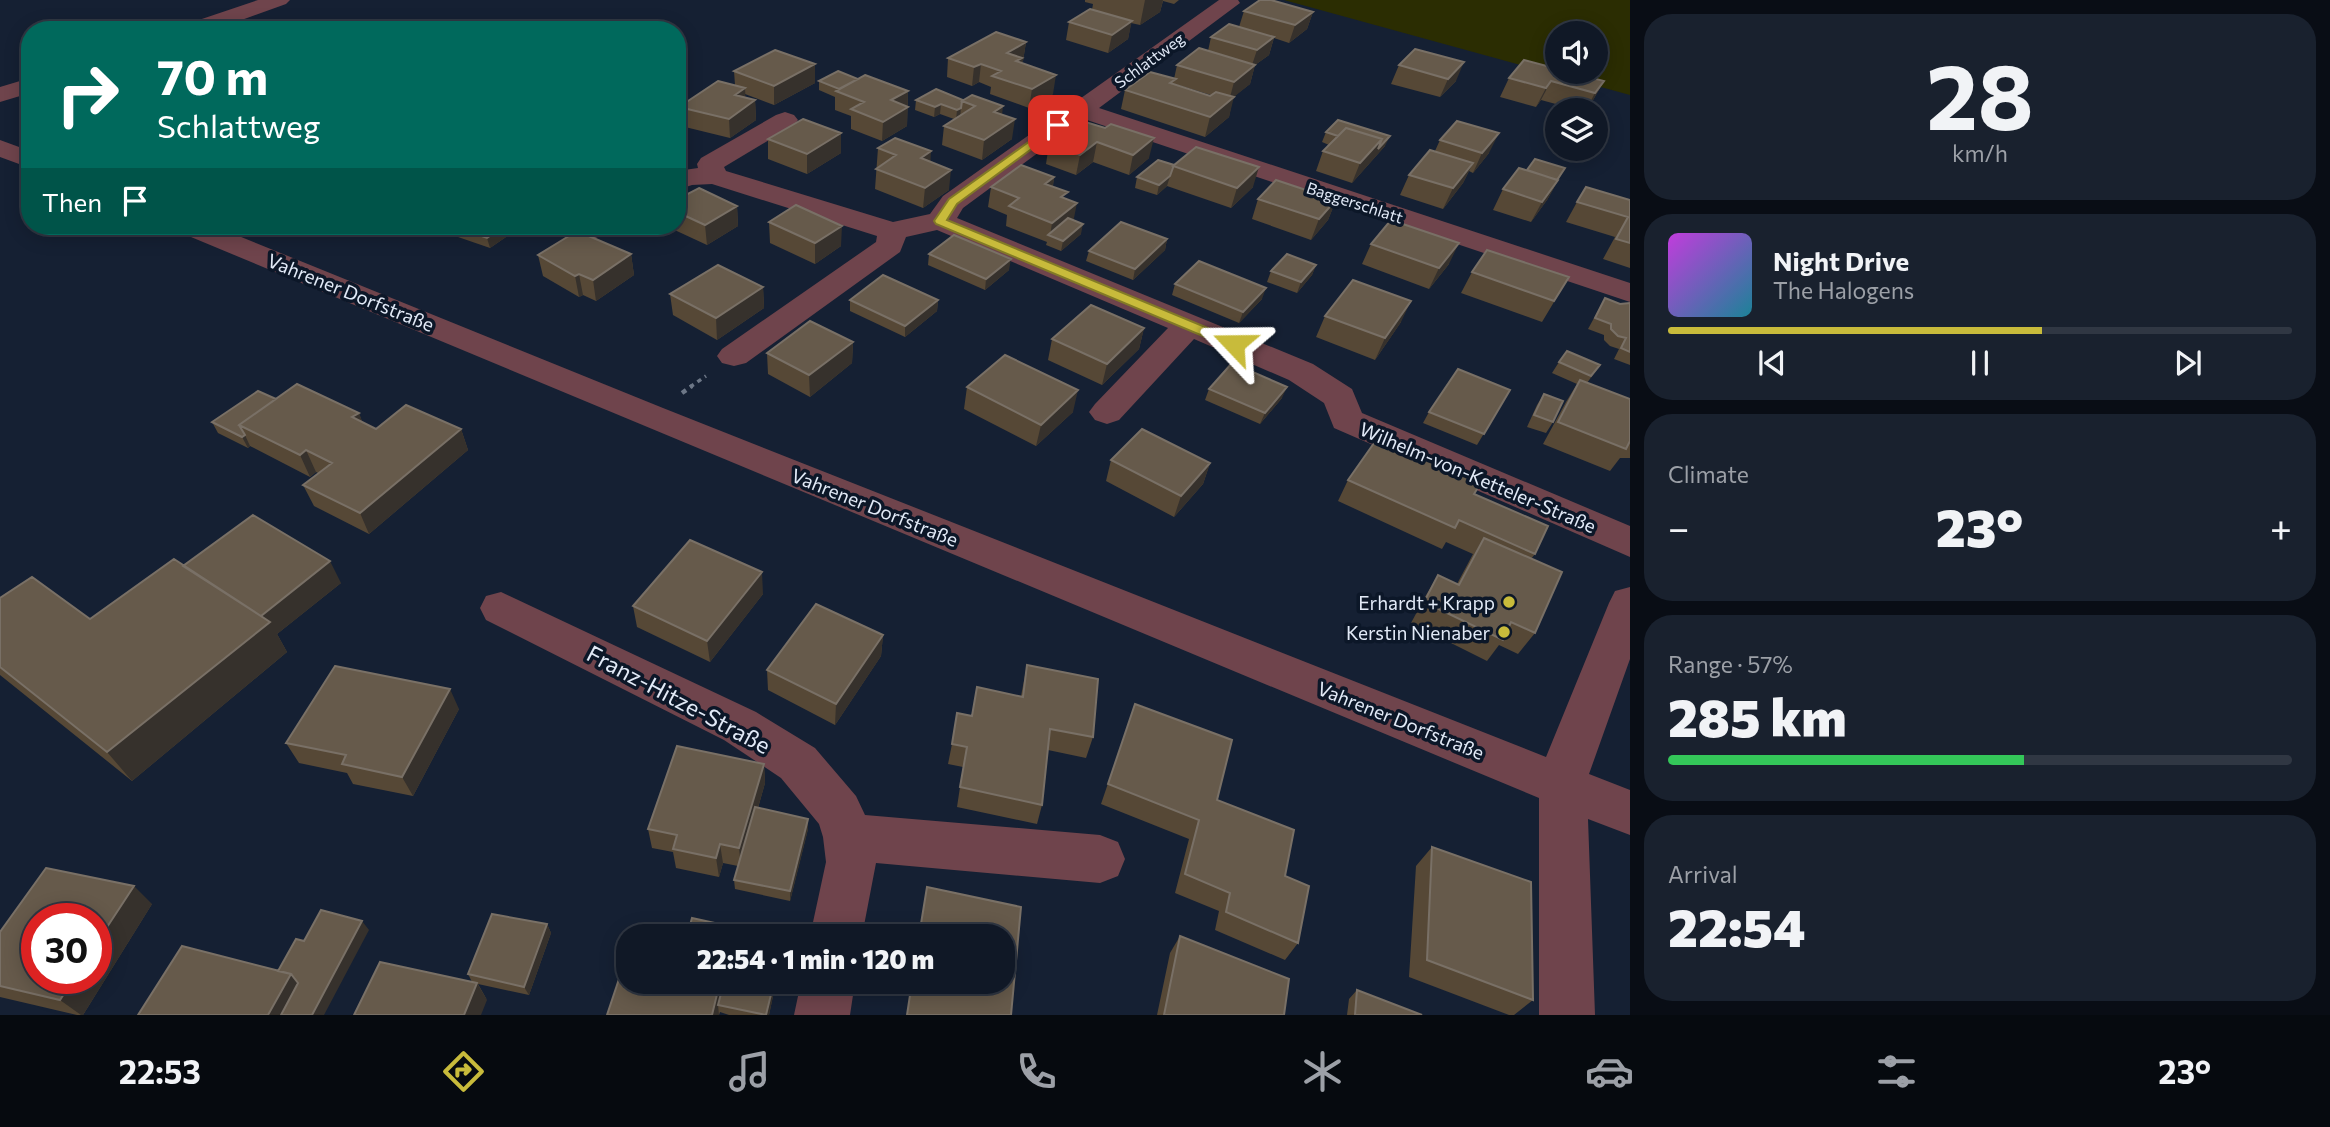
<!DOCTYPE html>
<meta charset="utf-8">
<style>
body{margin:0;font-family:Commissioner,sans-serif;background:#19212e;color:#f1f3f6;height:100vh;display:flex;flex-direction:column;font-size:26px;white-space:nowrap}
*{box-sizing:border-box;margin:0}
p{font-size:23px;color:#9ca0a7}
.icon{flex:none;width:38px;height:38px;fill:none;stroke:currentColor;stroke-width:2;stroke-linecap:round;stroke-linejoin:round}
.map{position:relative;flex:1;overflow:hidden}
.details{display:flex;flex-direction:column;gap:14px;padding:14px;background:#090d15;width:700px}
.details>*{flex:none}
.banner{position:absolute;left:21px;top:21px;width:665px;height:214px;border-radius:28px;box-shadow:0 4px 18px #0003,0 0 0 2px #303743;background:#00695c;color:#fff;overflow:hidden}
.tools{position:absolute;left:1545px;top:21px;display:grid;gap:14px}
.tools a{display:grid;place-items:center;width:63px;height:63px;border-radius:50%;background:#101826;box-shadow:0 4px 18px #0003,0 0 0 2px #303743;font-size:35px}
.speed{position:absolute;left:21px;top:903px;display:flex;gap:14px;font-size:35px;font-weight:700;text-align:center}
.speed>*{display:grid;place-content:center;width:91px;height:91px;border-radius:50%;background:#101826;box-shadow:0 4px 18px #0003,0 0 0 2px #303743;line-height:1}
.speed .limit{border:10px solid #d22;background:#fff;color:#111}
.pin{position:absolute;display:grid;place-items:center;width:60px;height:60px;color:#fff;margin:-30px;border-radius:14px;box-shadow:0 4px 10px #0006}
.me{position:absolute;width:77px;margin:-38px;rotate:293deg;stroke-linejoin:round;filter:drop-shadow(0 0 5px #0008)}
.turn{display:flex;align-items:center;gap:24px;height:147px;padding:0 21px;font-size:32px}
.turn .icon{width:91px;height:91px;stroke-width:2.5}
.turn b{display:block;font-size:49px;line-height:60px}
.then{display:flex;align-items:center;height:66px;padding:0 21px;background:#0003;gap:14px;font-size:26px}
.big{font-size:52px;font-weight:800;line-height:1.1}
.details .card{flex:1;display:flex;flex-direction:column;justify-content:center;gap:10px;min-width:0;padding:0 24px;border-radius:28px;background:#19212e}
.details .dial{align-items:center;gap:0}
.dial b{font-size:91px;line-height:1}
.song{display:flex;align-items:center;gap:21px}
.cover{width:84px;height:84px;border-radius:10px;background:linear-gradient(135deg,hsl(290 70% 55%),hsl(190 70% 35%))}
.played{height:7px;border-radius:4px;background:linear-gradient(90deg,#c8bb3b 60%,#303743 60%)}
.keys{display:flex;justify-content:space-around;direction:ltr}
.heat{display:flex;justify-content:space-between;align-items:center;font-size:38px;direction:ltr}
.charge{height:10px;border-radius:5px;background:linear-gradient(90deg,#34c759 57%,#303743 0)}
.trip{position:absolute;left:616px;top:924px;width:399px;height:70px;border-radius:28px;background:#101826;box-shadow:0 4px 18px #0003,0 0 0 2px #303743;font-weight:800;line-height:70px;text-align:center}
.tab-bar{display:flex;height:112px;justify-content:space-around;align-items:center;background:#060a0f;color:#9ca0a7}
.tab-bar .icon{width:49px;height:49px}
.tab-bar .active{color:#c8bb3b}
.tab-bar b{font-size:32px;color:#f1f3f6}
main{display:flex;flex:1;min-height:0}
.map>svg:first-child{display:block}
</style>
<main>
<div class="map">
<svg width="1630" height="1015" viewBox="0 0 1630 1015">
<rect width="100%" height="100%" fill="#152033"/>
<path fill="#2b2d02" fill-rule="evenodd" d="M1284,0H1630V95ZM1558,33H1596V72H1558Z"/>
<g fill="none" stroke-linecap="round" stroke-linejoin="round">
<path stroke="#6d7787" stroke-width="3.5" stroke-dasharray="4.5 4.5" stroke-linecap="butt" d="M690,387L706,376"/>
<path stroke="#6d7787" stroke-width="4.5" stroke-dasharray="5 5" stroke-linecap="butt" d="M682,393L692,386"/>
<path fill="#6f444c" fill-rule="evenodd" d="M258,0H290L286,4L214,30H181L184,25Z
M1219,0H1238L1240,3L1099,108L1630,283V302L1084,119L963,208L957,218L1313,364L1352,389L1362,413L1630,526V557L1334,428L1324,403L1289,380L1194,339L1119,420L1107,424L1095,420L1089,412L1095,404L1168,328L937,230L906,237L900,252L746,363L734,366L722,363L717,356L722,349L876,242L877,236L712,184L692,185L677,190V171L698,168L697,164L701,158L776,115L785,112L794,115L798,120L794,125L724,167L726,171L893,222L930,214L943,196Z
M30,78V93L0,102V87Z
M0,140L30,151V168L0,157Z
M175,226H214L663,408L1546,757L1609,603L1615,591L1630,587V659L1589,774L1630,790V835L1588,819L1595,1015H1539V798L179,232Z
M575,226H611C603,238 589,242 575,238L570,232Z
M501,592L756,712L815,748L856,796L865,815L1100,835L1118,842L1125,859L1118,876L1100,883L876,863L862,936H810L826,862L823,837L819,824L781,778L724,740L486,620L480,608L486,596Z
M801,982H855L850,1015H794Z"/>
</g>
<path fill="#564836" fill-rule="evenodd" d="M1085,0H1179L1174,4L1163,1L1160,12L1140,25L1131,23L1128,39L1108,53L1066,40L1069,22L1092,10L1093,4L1085,2Z
M1244,11L1313,12L1307,29L1289,43L1274,38L1269,55L1255,65L1250,84L1233,97L1229,117L1205,137L1121,109L1125,90L1174,79L1177,65L1208,51L1211,37L1239,27ZM1175,84L1211,95L1210,96Z
M1026,42L1023,61L1021,63L1053,94L1029,108L990,94L991,87L979,82L972,86L947,77L948,58Z
M1399,65L1456,81L1440,97L1391,84Z
M734,71L815,83L774,105L745,94V98L755,100L756,120L730,138L681,126L679,107L735,85Z
M1509,78L1604,81L1593,100L1586,110H1578L1541,100L1536,107L1500,97Z
M858,79L908,91L907,126L882,141L851,129V116L835,110V97L819,90V81Z
M936,89L1002,115L1012,139L982,160L942,145L944,126L954,119L940,114L934,117L915,110L916,100Z
M1082,121L1149,158L1129,175L1093,162L1076,175L1046,164L1049,144Z
M1326,132L1385,146L1352,183L1316,171L1323,151L1329,145L1322,142Z
M841,133V153L807,174L768,159V139Z
M1440,140L1489,153L1473,173L1469,171L1463,183L1443,209L1400,195L1409,175L1435,151Z
M878,148L930,162L949,190L923,208L875,189Z
M1174,165L1253,187L1231,208L1167,186L1157,195L1135,188L1137,177Z
M1565,168L1547,200L1531,222L1493,210L1503,189L1527,170Z
M1054,177L1053,186L1066,199L1073,220L1081,234L1061,251L1046,245L1047,242L1006,226L1007,215L988,207L991,187Z
M677,191L686,195L737,206L738,226L707,245L666,226H677Z
M1258,199L1336,200L1328,220L1311,240L1252,219Z
M1630,200V268L1603,259L1615,237L1566,222L1577,202Z
M769,222L841,246L815,264L770,243Z
M428,226H522L490,248L429,227Z
M1167,239L1165,250L1133,280L1086,261L1089,251Z
M1371,244L1449,264L1429,289L1362,264Z
M631,254L634,275L596,301L583,295L579,297L543,276L538,255Z
M929,254L1009,270L985,290L928,265Z
M1316,265L1312,275L1297,293L1267,282L1271,271Z
M1472,272L1569,277L1542,322L1461,293Z
M1175,284L1262,299L1239,323L1172,295Z
M763,287L764,308L717,340L673,315L670,294Z
M1605,298L1620,304L1630,303V365L1614,359L1619,349L1610,346L1604,340V335L1588,329Z
M850,300H938L937,311L905,337L850,311Z
M1325,316L1401,322L1375,360L1316,337Z
M1144,328L1139,349L1102,385L1048,360L1052,339Z
M853,342L852,363L810,397L768,374L767,353Z
M1559,362L1600,365L1587,383L1630,399V458H1620L1610,471L1543,444L1566,402L1577,384L1552,373Z
M967,387L1073,412L1036,446L964,409Z
M1209,389L1282,398L1260,424L1205,400Z
M1510,390L1477,445L1423,423L1429,412Z
M1544,394L1553,422L1546,433L1527,427L1537,405Z
M276,399L359,413L362,422L376,429H461L468,450L369,534L314,506L303,485L318,473L316,472L310,477L250,446L248,448L218,433L212,422Z
M1111,460L1210,463L1203,484L1174,517L1106,481Z
M1348,480L1474,494L1535,554L1531,559L1535,633L1518,654L1499,645L1487,661L1411,623L1425,597L1438,575L1457,584L1473,554L1446,542L1442,549L1338,501Z
M183,566L341,583L277,634L287,652L132,781L0,675V598L90,619Z
M763,594L710,662L637,627L633,606Z
M883,635L881,656L835,725L768,690L767,670Z
M1027,665L1093,737L1086,758L1048,750L1042,805L1037,824L957,807L963,767L948,764L952,744L972,716L1021,696Z
M1135,704L1217,800L1285,876L1298,943L1285,960L1215,930L1219,911L1175,893L1189,839L1101,804Z
M459,709L413,796L353,784L347,773L299,763L286,743Z
M764,764L765,783L758,808L808,819V829L790,901L735,889L734,880L738,866L723,863L719,877L676,868L673,852L652,848L648,829Z
M1432,847L1533,1000L1514,1015H1509L1409,977L1416,866Z
M152,904L83,1015H77L0,997V932Z
M547,924L551,933L529,995L478,984L487,1000L472,982L468,974Z
M1180,936L1284,1015H1157L1170,953Z
M628,982H776L769,1015H729L720,1012L719,1015H607Z
M1357,990L1422,1015H1347L1349,999Z"/>
<path fill="#36312c" d="M1145,0H1163L1160,12L1140,25Z
M1313,12L1307,29L1289,43L1295,25Z
M1132,21L1128,39L1108,53L1112,35Z
M1274,37L1269,55L1255,65L1250,84L1229,101L1234,82L1251,68L1257,50Z
M1026,42L1023,61L1021,62L1019,76L1007,53Z
M1464,62L1456,81L1440,97L1448,79Z
M815,64V83L774,105V86Z
M981,64L979,82L972,86L974,67Z
M1056,75L1053,94L1029,108L1032,89Z
M1551,81L1541,100L1536,107L1546,88Z
M1604,81L1593,100L1586,110L1595,93Z
M745,88L746,107L735,95Z
M908,91L907,126L882,141L883,122L891,100Z
M1234,97L1229,117L1205,137L1210,117Z
M755,100L756,120L730,138L729,119Z
M941,104L940,114L934,117L935,107Z
M1003,106L1001,125L994,112Z
M961,108L960,118L956,120L957,110Z
M1015,119L1012,139L982,160L984,140Z
M841,133V153L807,174V154Z
M1499,133L1489,153L1473,173L1482,153Z
M1390,136L1385,146L1352,183L1360,163L1382,139Z
M1154,138L1149,158L1129,175L1133,155Z
M1097,142L1093,162L1076,175L1080,155Z
M931,151L930,171L921,158Z
M1473,163L1463,183L1443,209L1453,188Z
M1259,167L1253,187L1231,208L1237,188Z
M1565,168L1547,200L1531,222L1542,202Z
M951,170L949,190L923,208L925,188Z
M1170,176L1167,186L1157,195L1159,185Z
M1054,177L1051,197L1045,184Z
M1336,200L1328,220L1311,240L1319,219Z
M1077,203L1073,223L1050,236L1052,223Z
M737,206L738,226L707,245L705,225Z
M1083,224L1081,234L1061,251L1063,241Z
M504,226H522L490,248L487,238Z
M842,226L841,246L815,264V243Z
M1167,239L1165,250L1133,280L1135,269Z
M1459,243L1449,264L1429,289L1439,268Z
M631,254L634,275L596,301L593,280Z
M1011,259L1009,270L985,290L986,279Z
M1316,265L1312,275L1297,293L1301,282Z
M579,274L583,295L579,297L575,276Z
M763,287L764,308L717,340L716,318Z
M1266,288L1262,299L1239,323L1243,312Z
M938,300L937,311L905,337V326Z
M1411,301L1401,322L1375,360L1385,338Z
M1144,328L1139,349L1102,385L1107,364Z
M853,342L852,363L810,397L809,375Z
M1287,387L1282,398L1260,424L1265,413Z
M1078,390L1073,412L1036,446L1041,425Z
M359,413L367,434L352,417Z
M461,429L468,450L369,534L360,513Z
M245,435L250,446L248,448L242,437Z
M306,450L316,472L310,477L300,455Z
M1210,463L1203,484L1174,517L1181,496Z
M330,561L341,583L277,634L287,652L132,781L107,752L257,619Z
M762,572L763,594L710,662L707,641Z
M883,635L881,656L835,725L836,704Z
M450,689L459,709L413,796L402,777Z
M764,764L765,783L741,867L739,848Z
M808,819V829L790,901V891Z
M720,844L723,863L719,877L716,858Z
M134,886L152,904L83,1015H81L60,1000L74,978H96V944Z
M362,921L369,930L324,1015H312Z
M547,924L551,933L529,995L524,987Z
M291,974L306,991L293,1015H268Z
M720,982H724L718,1005L719,1015H712Z
M774,982H776L769,1015H766Z
M477,983L487,1000L481,1015H464Z"/>
<path fill="#665a4b" stroke="#797066" stroke-width="2" d="M1260,0H1271L1313,12L1295,25L1244,11Z
M1090,9L1132,21L1112,35L1069,22Z
M1229,24L1274,37L1257,50L1211,37Z
M996,32L1026,42L1007,53L1022,58L1016,61L1056,75L1032,89L992,76L1001,71L981,64L974,67L948,58Z
M1199,48L1255,65L1234,82L1177,65Z
M1415,49L1464,62L1448,79L1399,65Z
M775,50L815,64L774,86L734,71Z
M1524,60L1558,69V72H1569L1604,81L1595,93L1551,81L1546,88L1509,78Z
M838,71L858,79L839,89L819,81Z
M1150,72L1176,79L1170,83L1210,96L1216,92L1234,97L1210,117L1125,90Z
M865,75L908,91L891,100L908,107L883,122L851,109L864,102L836,91Z
M718,81L745,88L735,95L755,100L729,119L679,107Z
M936,89L963,100L962,101L961,108L957,110L941,104L935,107L916,100Z
M972,95L1003,106L994,112L1015,119L984,140L944,126L975,106L962,101Z
M803,119L841,133L807,154L768,139Z
M1338,120L1390,136L1378,149L1382,139L1346,128L1338,136L1326,132Z
M1082,121L1105,128L1111,124L1154,138L1133,155L1097,142L1080,155L1049,144Z
M1457,121L1499,133L1482,153L1440,140Z
M1346,128L1382,139L1360,163L1323,151Z
M895,138L931,151L921,158L951,170L925,188L876,169L896,155L878,148Z
M1196,147L1259,167L1237,188L1173,166Z
M1430,150L1473,163L1453,188L1409,175Z
M1535,159L1565,168L1557,180L1527,170Z
M1158,160L1174,165L1170,176L1159,185L1137,177Z
M1021,165L1054,177L1045,184L1068,192L1061,197L1077,203L1052,223L1009,206L1019,198L991,187Z
M1519,168L1558,180L1542,202L1503,189Z
M1276,180L1336,200L1319,219L1258,199Z
M1586,187L1630,200V243L1616,239L1628,217L1577,202Z
M699,188L737,206L705,225L677,212V191L686,195Z
M796,205L842,226L815,243L769,222Z
M1068,218L1083,224L1063,241L1048,235Z
M1391,220L1459,243L1439,268L1371,244Z
M1121,222L1167,239L1135,269L1089,251Z
M453,226H504L487,238Z
M577,231L631,254L593,280L579,274L575,276L538,255Z
M954,235L1011,259L986,279L929,254Z
M1487,250L1569,277L1554,301L1472,272Z
M1287,254L1316,265L1301,282L1271,271Z
M1199,261L1266,288L1243,312L1175,284Z
M718,265L763,287L716,318L670,294Z
M883,275L938,300L905,326L850,300Z
M1353,280L1411,301L1385,338L1325,316Z
M1605,298L1620,304L1630,303V352L1621,348L1626,338L1618,336L1611,329V324L1595,318Z
M1091,305L1144,328L1107,364L1052,339Z
M810,321L853,342L809,375L767,353Z
M1567,351L1600,365L1591,376L1559,362Z
M1005,355L1078,390L1041,425L967,387Z
M1232,363L1287,387L1265,413L1209,389Z
M1458,369L1510,390L1484,434L1429,412Z
M1580,380L1630,399V441L1626,449L1558,422Z
M297,384L359,413L352,417L376,429L406,405L461,429L360,513L303,485L332,463L306,450L300,455L239,425Z
M258,391L276,399L239,425L245,435L242,437L212,422Z
M1544,394L1563,401L1553,422L1534,415Z
M1142,429L1210,463L1181,496L1111,460Z
M1379,436L1482,481L1474,494L1548,526L1535,554L1459,520L1455,528L1348,480Z
M253,515L330,561L261,616L183,566Z
M1484,538L1562,572L1535,633L1511,622L1503,640L1424,602L1438,575L1459,585Z
M690,540L762,572L707,641L633,606Z
M174,559L270,622L107,752L0,667V598L32,577L90,619Z
M816,604L883,635L836,704L767,670Z
M1027,665L1098,679L1093,737L1050,729L1042,805L960,787L967,747L952,744L957,713L972,716L977,687L1023,697Z
M335,666L450,689L402,777L342,764L346,755L286,743Z
M1135,704L1232,740L1217,800L1294,830L1285,876L1309,886L1298,943L1226,912L1230,893L1185,874L1199,820L1108,784Z
M677,746L764,764L739,848L720,844L716,858L673,849L677,835L648,829Z
M755,807L808,819L790,891L734,880Z
M1432,847L1531,882L1533,1000L1427,960Z
M46,868L134,886L96,944V919H37V978H74L60,1000L0,986V932Z
M927,887L1021,907L1011,1015H907L912,982H1003V936H919Z
M321,910L362,921L312,1015H281L298,983L291,974L278,971L296,939L304,941Z
M492,914L547,924L524,987L468,974Z
M692,918L770,935V936H687Z
M1180,936L1289,979L1284,1015H1164Z
M182,946L291,974L268,1015H138Z
M628,952V982H720L712,1015H607Z
M380,962L477,983L464,1015H354Z
M724,982H774L766,1015L718,1005Z
M1357,990L1422,1015H1355Z"/>
<path fill="#c8bb3b" stroke="#827a26" stroke-width="2" d="M1055,123L1064,125L957,204L947,220L1239,341V347H1229L936,224L934,221L949,199Z"/>
<g fill="#c8bb3b" stroke="#0c1728" stroke-width="2.5">
<circle cx="1509" cy="602" r="7"/>
<circle cx="1504" cy="632" r="7"/>
</g>
<g text-anchor="middle" dominant-baseline="central" stroke-width="7" stroke-linejoin="round" paint-order="stroke">
<g font-size="16" fill="#e2eaf7" stroke="#0c1728">
<text transform="translate(1149 60) rotate(-36)">Schlattweg</text>
<text transform="translate(1355 202) rotate(18)">Baggerschlatt</text>
</g>
<g font-size="19" fill="#e2eaf7" stroke="#0c1728">
<text transform="translate(351 292) rotate(22)">Vahrener Dorfstraße</text>
<text transform="translate(1478 477) rotate(23)">Wilhelm-von-Ketteler-Straße</text>
<text transform="translate(875 507) rotate(22)">Vahrener Dorfstraße</text>
<text transform="translate(1401 720) rotate(22)">Vahrener Dorfstraße</text>
</g>
<g font-size="19" fill="#e2eaf7" stroke="#0c1728" text-anchor="end">
<text x="1495" y="602">Erhardt + Krapp</text>
<text x="1490" y="632">Kerstin Nienaber</text>
</g>
<g font-size="23" fill="#e2eaf7" stroke="#0c1728">
<text transform="translate(679 699) rotate(28)">Franz-Hitze-Straße</text>
</g>
</g>
</svg>
<div class="tools">
<a><svg class="icon" aria-label="sound" viewBox="0 0 24 24"><path d="M4 9h4l5-4v14l-5-4H4zM17 9q2 3 0 6"/></svg></a>
<a><svg class="icon" aria-label="layers" viewBox="0 0 24 24"><path d="M12 4l9 5-9 5-9-5zM3 14l9 5 9-5"/></svg></a>
</div>
<div class="speed"><div class="limit">30</div></div>
<div class="pin" style="left:1058px;top:125px;background:#d93025"><svg class="icon" aria-label="arrive" viewBox="0 0 24 24"><path d="M6 21V4h12l-3 4 3 4H6"/></svg></div>
<svg class="me" style="left:1234px;top:344px" viewBox="-20 -20 40 40"><path d="M0-17L14 15 0 8-14 15z" fill="#c8bb3b" stroke="#fff" stroke-width="4"/></svg>
<div class="trip">22:54 · 1 min · 120 m</div>
<div class="banner">
<div class="turn"><svg class="icon" aria-label="right" viewBox="0 0 24 24"><path d="M7 20v-9h11M14 6l5 5-5 5"/></svg><div><b>70 m</b>Schlattweg</div></div>
<div class="then">Then<svg class="icon" aria-label="arrive" viewBox="0 0 24 24"><path d="M6 21V4h12l-3 4 3 4H6"/></svg></div>
</div>
</div>
<section class="details">
<div class="card dial"><b>28</b><p>km/h</p></div>
<div class="card">
<div class="song"><i class="cover"></i><div><b>Night Drive</b><p>The Halogens</p></div></div>
<div class="played"></div>
<div class="keys"><svg class="icon" aria-label="previous" viewBox="0 0 24 24"><path d="M18 5L8 12l10 7zM5 5v14"/></svg><svg class="icon" aria-label="pause" viewBox="0 0 24 24"><path d="M8 5v14M16 5v14"/></svg><svg class="icon" aria-label="next" viewBox="0 0 24 24"><path d="M6 5l10 7-10 7zM19 5v14"/></svg></div>
</div>
<div class="card"><p>Climate</p>
<div class="heat"><a>−</a><b class="big">23°</b><a>+</a></div>
</div>
<div class="card"><p>Range · 57%</p><b class="big">285 km</b><div class="charge"></div></div>
<div class="card"><p>Arrival</p><b class="big">22:54</b></div>
</section>
</main>
<nav class="tab-bar">
<b>22:53</b>
<svg class="icon active" aria-label="directions" viewBox="0 0 24 24"><path d="M12 3l9 9-9 9-9-9zM9 14v-3h6M13 9l2 2-2 2"/></svg>
<svg class="icon" aria-label="music" viewBox="0 0 24 24"><path d="M9 18V5l10-2v13"/><circle cx="6" cy="18" r="3"/><circle cx="16" cy="16" r="3"/></svg>
<svg class="icon" aria-label="phone" viewBox="0 0 24 24"><path d="M5 4h4l2 5-3 2q2 4 5 5l2-3 5 2v4C11 20 4 13 5 4z"/></svg>
<svg class="icon" aria-label="climate" viewBox="0 0 24 24"><path d="M12 3v18M4 7l16 10M4 17L20 7"/></svg>
<svg class="icon" aria-label="car" viewBox="0 0 24 24"><path d="M5 17H2v-5l4-1 3-4h7l3 4 3 1v5h-3M9 17h6M6 11h13"/><circle cx="7" cy="17" r="2"/><circle cx="17" cy="17" r="2"/></svg>
<svg class="icon" aria-label="filters" viewBox="0 0 24 24"><path d="M4 7h16M4 17h16"/><circle cx="9" cy="7" r="2"/><circle cx="15" cy="17" r="2"/></svg>
<b>23°</b>
</nav>
